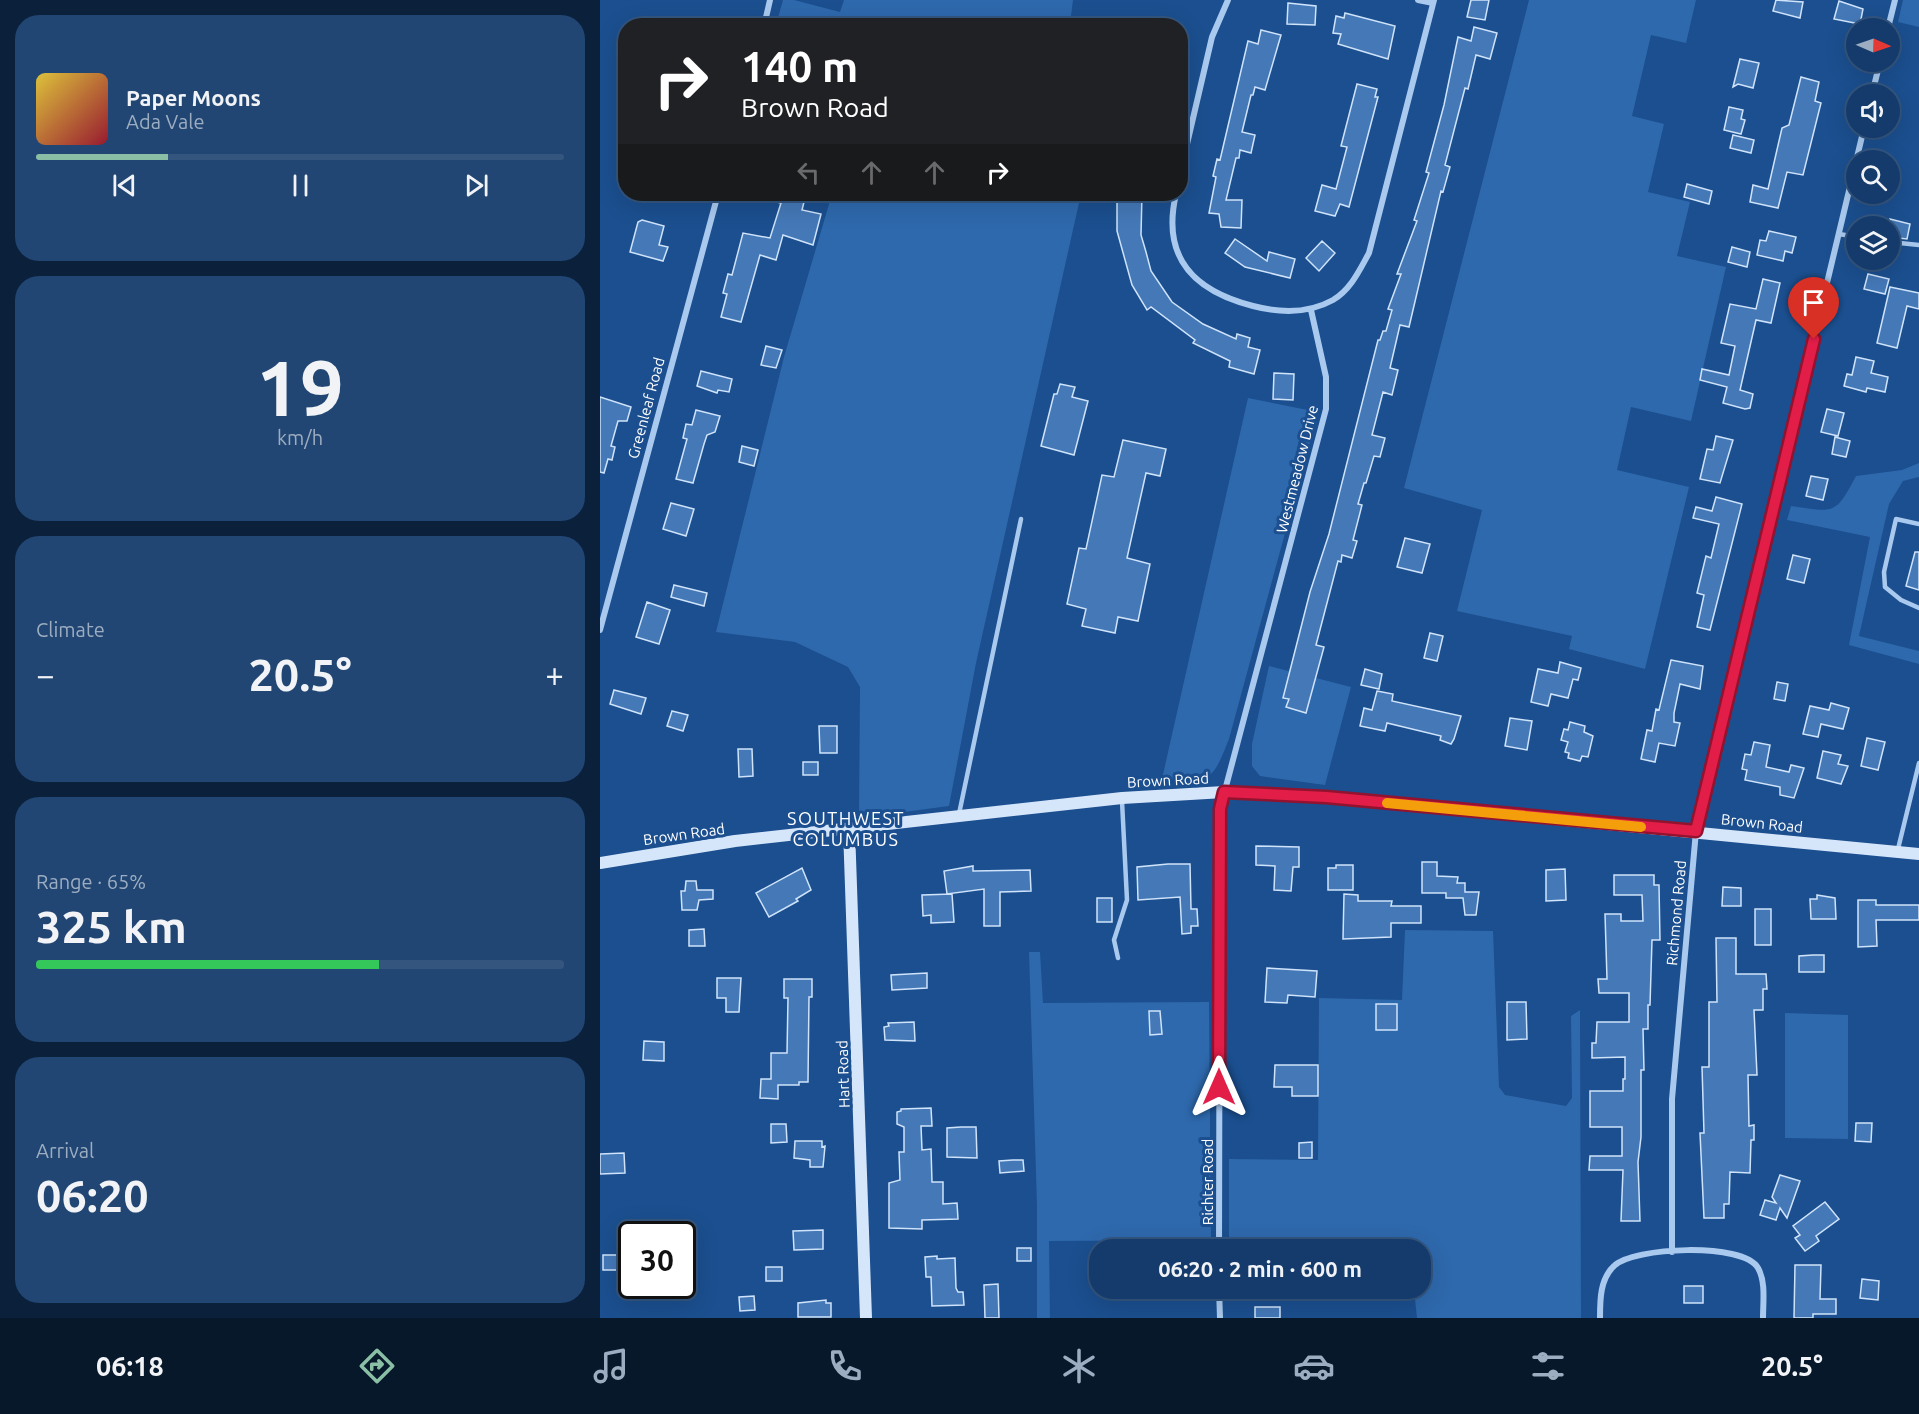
<!DOCTYPE html>
<meta charset="utf-8">
<style>
body{margin:0;font-family:Ubuntu,sans-serif;background:#214673;color:#f1f3f6;height:100vh;display:flex;flex-direction:column;font-size:22px;white-space:nowrap}
*{box-sizing:border-box;margin:0}
p{font-size:20px;color:#9dadc1}
.icon{flex:none;width:33px;height:33px;fill:none;stroke:currentColor;stroke-width:2;stroke-linecap:round;stroke-linejoin:round}
.map{position:relative;flex:1;overflow:hidden}
.details{display:flex;flex-direction:column;gap:15px;padding:15px;background:#0b203b;width:600px}
.details>*{flex:none}
.banner{position:absolute;left:18px;top:18px;width:570px;height:183px;border-radius:24px;box-shadow:0 6px 24px #0002,0 0 0 2px #33557e;background:#202124;color:#fff;overflow:hidden}
.needle{width:39px;rotate:92deg}
.tools{position:absolute;left:1246px;top:18px;display:grid;gap:12px}
.tools a{display:grid;place-items:center;width:54px;height:54px;border-radius:50%;background:#143b6b;box-shadow:0 6px 24px #0002,0 0 0 2px #33557e;font-size:30px}
.speed{position:absolute;left:18px;top:1221px;display:flex;gap:12px;font-size:30px;font-weight:700;text-align:center}
.speed>*{display:grid;place-content:center;width:78px;height:78px;border-radius:50%;background:#143b6b;box-shadow:0 6px 24px #0002,0 0 0 2px #33557e;line-height:1}
.speed .limit{border:3px solid #111;border-radius:9px;background:#fff;color:#111}
.pin{position:absolute;display:grid;place-items:center;width:51px;height:51px;color:#fff;margin:-62px -26px;border-radius:50% 50% 50% 0;rotate:-45deg;box-shadow:0 0 6px #0007}
.pin .icon{rotate:45deg}
.me{position:absolute;width:66px;margin:-33px;rotate:0deg;stroke-linejoin:round;filter:drop-shadow(0 0 4px #0008)}
.turn{display:flex;align-items:center;gap:21px;height:126px;padding:0 24px;font-size:27px}
.turn .icon{width:78px;height:78px;stroke-width:2.5}
.turn b{display:block;font-size:42px;line-height:51px}
.lanes{display:flex;align-items:center;height:57px;padding:0 24px;background:#0003;justify-content:center;gap:30px;direction:ltr}
.lanes .off{opacity:.35}
.big{font-size:45px;font-weight:600;line-height:1.1}
.details .card{flex:1;display:flex;flex-direction:column;justify-content:center;gap:9px;min-width:0;padding:0 21px;border-radius:24px;background:#214673}
.details .dial{align-items:center;gap:0}
.dial b{font-size:78px;line-height:1}
.song{display:flex;align-items:center;gap:18px}
.cover{width:72px;height:72px;border-radius:9px;background:linear-gradient(135deg,hsl(50 70% 55%),hsl(350 70% 35%))}
.played{height:6px;border-radius:3px;background:linear-gradient(90deg,#8abfa5 25%,#33557e 25%)}
.keys{display:flex;justify-content:space-around;direction:ltr}
.heat{display:flex;justify-content:space-between;align-items:center;font-size:33px;direction:ltr}
.charge{height:9px;border-radius:4px;background:linear-gradient(90deg,#34c759 65%,#33557e 0)}
.trip{position:absolute;left:489px;top:1239px;width:342px;height:60px;border-radius:24px;background:#143b6b;box-shadow:0 6px 24px #0002,0 0 0 2px #33557e;font-weight:600;line-height:60px;text-align:center}
.tab-bar{display:flex;height:96px;justify-content:space-around;align-items:center;background:#08182b;color:#9dadc1}
.tab-bar .icon{width:42px;height:42px}
.tab-bar .current{color:#8abfa5}
.tab-bar b{font-size:27px;color:#f1f3f6}
main{display:flex;flex:1;min-height:0}
.map>svg:first-child{display:block}
</style>
<main>
<section class="details">
<div class="card">
<div class="song"><i class="cover"></i><div><b>Paper Moons</b><p>Ada Vale</p></div></div>
<div class="played"></div>
<div class="keys"><svg class="icon" aria-label="previous" viewBox="0 0 24 24"><path d="M18 5L8 12l10 7zM5 5v14"/></svg><svg class="icon" aria-label="pause" viewBox="0 0 24 24"><path d="M8 5v14M16 5v14"/></svg><svg class="icon" aria-label="next" viewBox="0 0 24 24"><path d="M6 5l10 7-10 7zM19 5v14"/></svg></div>
</div>
<div class="card dial"><b>19</b><p>km/h</p></div>
<div class="card"><p>Climate</p>
<div class="heat"><a>−</a><b class="big">20.5°</b><a>+</a></div>
</div>
<div class="card"><p>Range · 65%</p><b class="big">325 km</b><div class="charge"></div></div>
<div class="card"><p>Arrival</p><b class="big">06:20</b></div>
</section>
<div class="map">
<svg width="1319" height="1318" viewBox="0 0 1319 1318">
<rect width="100%" height="100%" fill="#1b4f8f"/>
<path fill="#2e69ad" d="M183,0H194L240,12L244,0H473L470,24L474,25H176Z
M929,0H1096L1086,43L1051,35L1032,116L1064,124L1048,192L1090,202L1077,256L1126,267L1091,421L1031,407L1017,470L1089,487L1045,669L969,649L972,636L857,611L882,510L804,488Z
M1303,0H1319V27L1298,22Z
M232,194H481L376,663L349,806L259,818L260,687L248,667L195,642L116,632L184,357Z
M648,398L718,412L629,739C610,787 612,777 562,779Z
M1319,463V477L1303,481L1289,504L1259,636L1319,651V664L1249,645L1270,537L1187,520L1191,506C1234,512 1235,516 1256,476L1302,470Z
M669,666L751,687L725,785L660,776L652,766V744Z
M805,930L893,931L899,1087L905,1095L966,1106L972,1098L971,1016L980,1010L981,1318H817L815,1299L779,1298V1289L820,1288V1250H629V1159L718,1160L719,998L802,1000Z
M429,952H440L443,1003L609,1002L611,1240L449,1241L450,1318H437V1205Z
M1185,1013L1248,1015V1139L1185,1138Z"/>
<path fill="#4478b7" stroke="#cfe3fa" stroke-width="1.5" d="M871,0H889L885,20L867,17Z
M1176,0L1203,2L1200,18L1173,11Z
M1239,1L1263,9L1260,24L1234,19Z
M688,3L716,6L715,25L687,24Z
M745,13L795,26L788,59L738,44L741,34L733,33L736,16L744,18Z
M874,27L897,33L890,59L876,55L868,89L865,88L845,165L850,167L843,192L841,191L809,327L800,325L790,368L798,370L792,395L783,392L772,435L785,438L780,457L774,456L766,483H764L758,504L762,505L753,540L757,541L752,558L742,555L741,562L738,561L716,645L724,647L706,713L686,707L689,699L683,698L710,592L729,534L778,340H780L783,331H786L792,310L788,309L801,274H797L817,221L814,220L829,173L826,172L844,105L858,37L871,41Z
M661,30L681,35L665,90L655,87L653,95H651L642,132L655,135L651,153L640,150L639,158H636L626,200H642L641,228L621,227L619,214L609,213L616,177L613,176L617,159L620,160L648,41L658,44Z
M1140,59L1159,63L1153,88L1138,84L1133,87Z
M1201,77L1219,82L1215,101L1221,103L1203,175L1187,172L1178,208L1150,202L1153,185L1168,189L1182,128L1189,125Z
M757,84L777,89L775,97H778L749,207L740,204L735,216L715,211L722,185L736,189L747,147L741,146Z
M1129,107L1143,110L1141,119L1145,120L1141,134L1124,130Z
M1133,135L1154,140L1151,153L1130,148Z
M1087,184L1112,191L1109,204L1084,197Z
M160,194H206L202,210L221,214L213,245L183,235L176,260L160,255L141,322L121,317L127,294L123,293L128,274L132,275L143,233L170,238L181,203L159,198Z
M517,194H542L541,235L546,252L551,271L572,302L603,324L636,339L637,334L650,338L648,347L660,350L654,374L629,367L630,361L593,343L595,340L551,307L547,310L532,285L517,231Z
M1290,219L1310,224L1307,239L1290,237Z
M42,220L64,226L59,245L68,247L63,261L30,252L38,222Z
M1169,231L1196,237L1192,253L1185,251L1183,261L1157,255L1160,240L1166,241Z
M635,239L667,261L669,252L695,259L690,278L645,267L625,253Z
M722,241L735,253L719,271L706,258Z
M1132,247L1150,252L1147,267L1128,262Z
M1268,274L1289,279L1285,294L1264,289Z
M1163,279L1180,283L1171,323L1156,320L1140,390L1153,394L1150,408L1145,409L1123,403L1127,387L1100,380L1102,369L1129,375L1135,346L1121,343L1130,304L1156,309Z
M1290,287L1319,293V309L1307,306L1297,348L1277,343Z
M166,346L182,350L176,368L161,365Z
M1256,357L1274,361L1271,373L1288,377L1285,392L1267,388L1266,392L1244,386L1247,374L1252,375Z
M101,371L132,379L129,392L118,390L117,393L97,386Z
M674,373L694,374L693,400L673,399Z
M460,384L475,387L472,397L488,401L474,455L441,446L454,394H457Z
M0,397L31,407L27,421H18L11,446L15,447L12,460L8,459L4,473L0,472Z
M1227,409L1244,413L1238,436L1221,432Z
M96,410L120,416L115,432L107,435L104,444L93,483L76,479L87,439L83,438L86,424L92,425Z
M1116,436L1133,440L1120,483L1100,479L1107,449L1113,450Z
M1235,437L1250,441L1246,457L1232,454Z
M523,440L566,449L560,476L546,473L527,558L550,564L538,621L518,617L515,633L482,626L486,609L467,604L479,548L486,549L502,475L514,477Z
M142,446L158,450L154,466L139,462Z
M1211,476L1228,479L1223,500L1206,496Z
M1116,497L1142,504L1110,630L1097,627L1104,595L1097,593L1106,556L1111,558L1119,524L1093,518L1096,507L1112,511Z
M71,503L94,509L86,536L63,529Z
M805,538L830,544L822,573L797,567Z
M1315,552H1319V590L1306,586Z
M1193,555L1210,559L1204,583L1187,579Z
M74,585L107,593L104,606L71,597Z
M47,602L70,610L59,644L36,637Z
M830,633L843,636L837,661L824,658Z
M1071,660L1103,666L1100,689L1080,684L1074,713V722L1080,723L1075,746L1059,743L1055,762L1041,759L1047,730L1052,731L1056,709L1059,710Z
M960,662L981,668L978,680L973,679L968,698L951,694L948,706L931,702L938,669L958,673Z
M765,669L782,674L779,689L761,685Z
M1177,682L1188,684L1185,701L1174,699Z
M14,690L46,698L41,714L10,704Z
M777,691L793,694L792,701L861,716L854,739L851,744L840,740L841,736L787,723L785,731L760,726L764,708L772,710Z
M1231,703L1249,708L1243,729L1221,724L1218,737L1203,734L1210,706L1229,710Z
M72,711L88,715L83,731L67,726Z
M910,718L932,721L927,750L905,746Z
M970,722L985,726L984,732L993,736L988,757L982,756L980,761L968,758L969,753L965,752L968,742L961,740L964,729L968,730Z
M219,726H237V753H220Z
M1267,738L1285,742L1278,770L1261,766Z
M1154,742L1170,745L1166,767L1189,772L1191,765L1204,768L1194,798L1180,795V787L1145,780L1147,770L1142,769L1145,754L1151,755Z
M138,749H152L153,776L139,777Z
M1223,751L1241,755L1238,764L1248,766L1241,784L1217,778Z
M203,762H218V775H203Z
M656,846L699,847V867H693L691,891L674,890L675,866L656,865Z
M822,862H837V876L858,877L857,883H865V892H879L876,915H865L863,898H846V893H822Z
M568,864H590L591,909H597L598,926H591V933L582,934L580,897L538,900L537,867Z
M736,865H753V890H728V868H736Z
M373,866V871L430,870L431,891L400,892V926H384V889L347,894L344,871Z
M202,868L211,890L196,899L198,901L169,917L156,893Z
M965,869L966,900L946,901V870Z
M1014,875H1054V885H1059L1060,940H1052L1050,1005H1048V1029H1043L1044,1070H1041V1137L1038,1162L1040,1221H1021L1023,1170H989L990,1156H1022V1127H990V1091H1023V1079H1025V1057L992,1058V1043H996L997,1022H1029V993H999L998,979H1007L1005,914H1021V921H1043L1042,895H1014Z
M86,881H96L97,890H113V899L99,900L97,910H82L81,891H85Z
M1123,887L1141,888V906H1122Z
M352,894L354,922L331,923V915L323,916L322,895Z
M744,894L758,895V901H792L791,906H821V923H791V937L743,939Z
M1217,895L1235,898L1236,919H1211L1210,899H1217Z
M497,898H512V922H497Z
M1258,900H1276V905H1319V920H1276L1277,946L1258,947Z
M1155,909H1171V945H1155Z
M104,929L105,946H89V930Z
M1116,938H1136V974H1166L1167,989H1163V1010H1154L1157,1075H1148L1149,1126L1154,1125V1140H1151L1150,1173L1130,1172L1129,1204H1124V1218H1104L1100,1133H1104L1102,1067H1109V1002H1117Z
M1213,955H1224V972H1199V956Z
M667,968L717,971L715,997L688,995L687,1003L665,1002Z
M327,973V988L292,990L291,975Z
M117,978H141L139,1012H126V998H117Z
M184,979H212V997H209L208,1082H199V1085H178V1099L160,1098L161,1079H171V1053H187L188,998H184Z
M907,1002H926L927,1039L907,1040Z
M776,1004H797V1030H776Z
M549,1011H560L562,1034L550,1035Z
M314,1022L315,1041L285,1040L284,1027L289,1026L288,1023Z
M44,1041L64,1042V1061L43,1060Z
M675,1065H718V1096H692V1087H674Z
M331,1108L332,1126H321L322,1150L331,1149L332,1182H343V1204L357,1203L358,1219L322,1220V1229L289,1228V1183L300,1180L299,1152H304V1127L297,1124V1112L301,1111V1109Z
M1256,1123H1272L1271,1142L1255,1141Z
M171,1124H186L187,1142L171,1143Z
M361,1127H376L377,1158L347,1157V1128Z
M195,1141H222V1147L225,1146L223,1167H210V1160L194,1158Z
M712,1142V1158H699V1143Z
M24,1153L25,1173L0,1174V1154Z
M413,1160H423L424,1171L400,1173L399,1161Z
M1180,1175L1200,1181L1187,1218L1180,1208L1176,1220L1160,1215L1165,1200L1176,1203L1172,1197Z
M1225,1202L1239,1219L1216,1236L1219,1241L1205,1251L1195,1238L1200,1235L1193,1226Z
M223,1230V1249L194,1250L193,1231Z
M417,1248H431V1261H417Z
M3,1255H32V1270H3Z
M337,1256V1259L355,1258L356,1288L358,1292H363L364,1305L332,1306L331,1277H326L325,1257Z
M1195,1265H1221L1220,1299H1236V1314H1213V1318H1194Z
M166,1267H182V1281H166Z
M1262,1279L1279,1281L1278,1300L1260,1298Z
M398,1284L399,1318H385L384,1285Z
M36,1286H63V1298H36Z
M1084,1286H1103V1303H1084Z
M154,1296L155,1310L140,1311L139,1297Z
M226,1300V1303H231V1317H198V1303Z
M655,1307H680V1318H655Z"/>
<g fill="none" stroke-linecap="round" stroke-linejoin="round">
<path stroke="#a9c9ee" stroke-width="4.5" d="M1239,234L1257,237
M1290,242L1319,245
M1319,524L1296,519L1284,572L1285,587L1301,600L1319,608
M359,814L421,519
M1298,849L1319,763
M518,958L514,940L527,900L522,801"/>
<path stroke="#a9c9ee" stroke-width="6" d="M818,0L833,3
M164,26L170,0
M1288,28L1295,0
M1272,94L1280,62
M580,174L612,37L628,0
M576,194C561,258 594,291 653,306C680,313 708,314 733,300C751,289 759,271 769,253L834,0
M0,630L118,194
M619,1250L620,809L726,409V377L711,310
M1072,1252V1099L1096,831L1264,128
M619,1288L620,1318
M1000,1318C1000,1300 1000,1279 1014,1266C1033,1247 1143,1242 1158,1268C1166,1282 1163,1302 1163,1318"/>
<path stroke="#d6e6fa" stroke-width="12" d="M249,829L266,1318
M0,863L135,841L522,798L624,792L725,797L1319,854"/>
</g>
<g fill="none" stroke-linecap="round" stroke-linejoin="round">
<defs>
<path id="route" d="M619,1087L620,809L624,792L726,797L1096,831L1214,339"/>
</defs>
<use href="#route" stroke="#92132f" stroke-width="15"/>
<use href="#route" stroke="#e11d48" stroke-width="10"/>
<path stroke="#f59e0b" stroke-width="10" d="M787,803L1041,827"/>
</g>
<g text-anchor="middle" dominant-baseline="central" stroke-width="6" stroke-linejoin="round" paint-order="stroke">
<g font-size="15" fill="#fff" stroke="#1b4f8f">
<text transform="translate(46 408) rotate(-75)">Greenleaf Road</text>
<text transform="translate(697 469) rotate(-76)">Westmeadow Drive</text>
<text transform="translate(568 780) rotate(-3)">Brown Road</text>
<text transform="translate(1162 823) rotate(6)">Brown Road</text>
<text transform="translate(84 834) rotate(-8)">Brown Road</text>
<text transform="translate(1076 913) rotate(-85)">Richmond Road</text>
<text transform="translate(243 1074) rotate(-92)">Hart Road</text>
<text transform="translate(607 1182) rotate(-90)">Richter Road</text>
</g>
<g font-size="18" letter-spacing="1.5" fill="#fff" stroke="#1b4f8f">
<text x="246" y="818">SOUTHWEST<tspan x="246" dy="21">COLUMBUS</tspan></text>
</g>
</g>
</svg>
<div class="tools">
<a><svg class="needle" viewBox="-14 -14 28 28"><path d="M0-13l5 13h-10z" fill="#e53935"/><path d="M0 13l5-13h-10z" fill="#9dadc1"/></svg></a>
<a><svg class="icon" aria-label="sound" viewBox="0 0 24 24"><path d="M4 9h4l5-4v14l-5-4H4zM17 9q2 3 0 6"/></svg></a>
<a><svg class="icon" aria-label="search" viewBox="0 0 24 24"><circle cx="10" cy="10" r="6"/><path d="M15 15l6 6"/></svg></a>
<a><svg class="icon" aria-label="layers" viewBox="0 0 24 24"><path d="M12 4l9 5-9 5-9-5zM3 14l9 5 9-5"/></svg></a>
</div>
<div class="speed"><div class="limit">30</div></div>
<div class="pin" style="left:1214px;top:339px;background:#d93025"><svg class="icon" aria-label="arrive" viewBox="0 0 24 24"><path d="M6 21V4h12l-3 4 3 4H6"/></svg></div>
<svg class="me" style="left:619px;top:1087px" viewBox="-20 -20 40 40"><path d="M0-17L14 15 0 8-14 15z" fill="#e11d48" stroke="#fff" stroke-width="4"/></svg>
<div class="trip">06:20 · 2 min · 600 m</div>
<div class="banner">
<div class="turn"><svg class="icon" aria-label="right" viewBox="0 0 24 24"><path d="M7 20v-9h11M14 6l5 5-5 5"/></svg><div><b>140 m</b>Brown Road</div></div>
<div class="lanes"><svg class="icon off" aria-label="left" viewBox="0 0 24 24"><path d="M17 20v-9H6M10 6l-5 5 5 5"/></svg><svg class="icon off" aria-label="ahead" viewBox="0 0 24 24"><path d="M12 20V5M6 11l6-6 6 6"/></svg><svg class="icon off" aria-label="ahead" viewBox="0 0 24 24"><path d="M12 20V5M6 11l6-6 6 6"/></svg><svg class="icon" aria-label="right" viewBox="0 0 24 24"><path d="M7 20v-9h11M14 6l5 5-5 5"/></svg></div>
</div>
</div>
</main>
<nav class="tab-bar">
<b>06:18</b>
<svg class="icon current" aria-label="directions" viewBox="0 0 24 24"><path d="M12 3l9 9-9 9-9-9zM9 14v-3h6M13 9l2 2-2 2"/></svg>
<svg class="icon" aria-label="music" viewBox="0 0 24 24"><path d="M9 18V5l10-2v13"/><circle cx="6" cy="18" r="3"/><circle cx="16" cy="16" r="3"/></svg>
<svg class="icon" aria-label="phone" viewBox="0 0 24 24"><path d="M5 4h4l2 5-3 2q2 4 5 5l2-3 5 2v4C11 20 4 13 5 4z"/></svg>
<svg class="icon" aria-label="climate" viewBox="0 0 24 24"><path d="M12 3v18M4 7l16 10M4 17L20 7"/></svg>
<svg class="icon" aria-label="car" viewBox="0 0 24 24"><path d="M5 17H2v-5l4-1 3-4h7l3 4 3 1v5h-3M9 17h6M6 11h13"/><circle cx="7" cy="17" r="2"/><circle cx="17" cy="17" r="2"/></svg>
<svg class="icon" aria-label="filters" viewBox="0 0 24 24"><path d="M4 7h16M4 17h16"/><circle cx="9" cy="7" r="2"/><circle cx="15" cy="17" r="2"/></svg>
<b>20.5°</b>
</nav>
